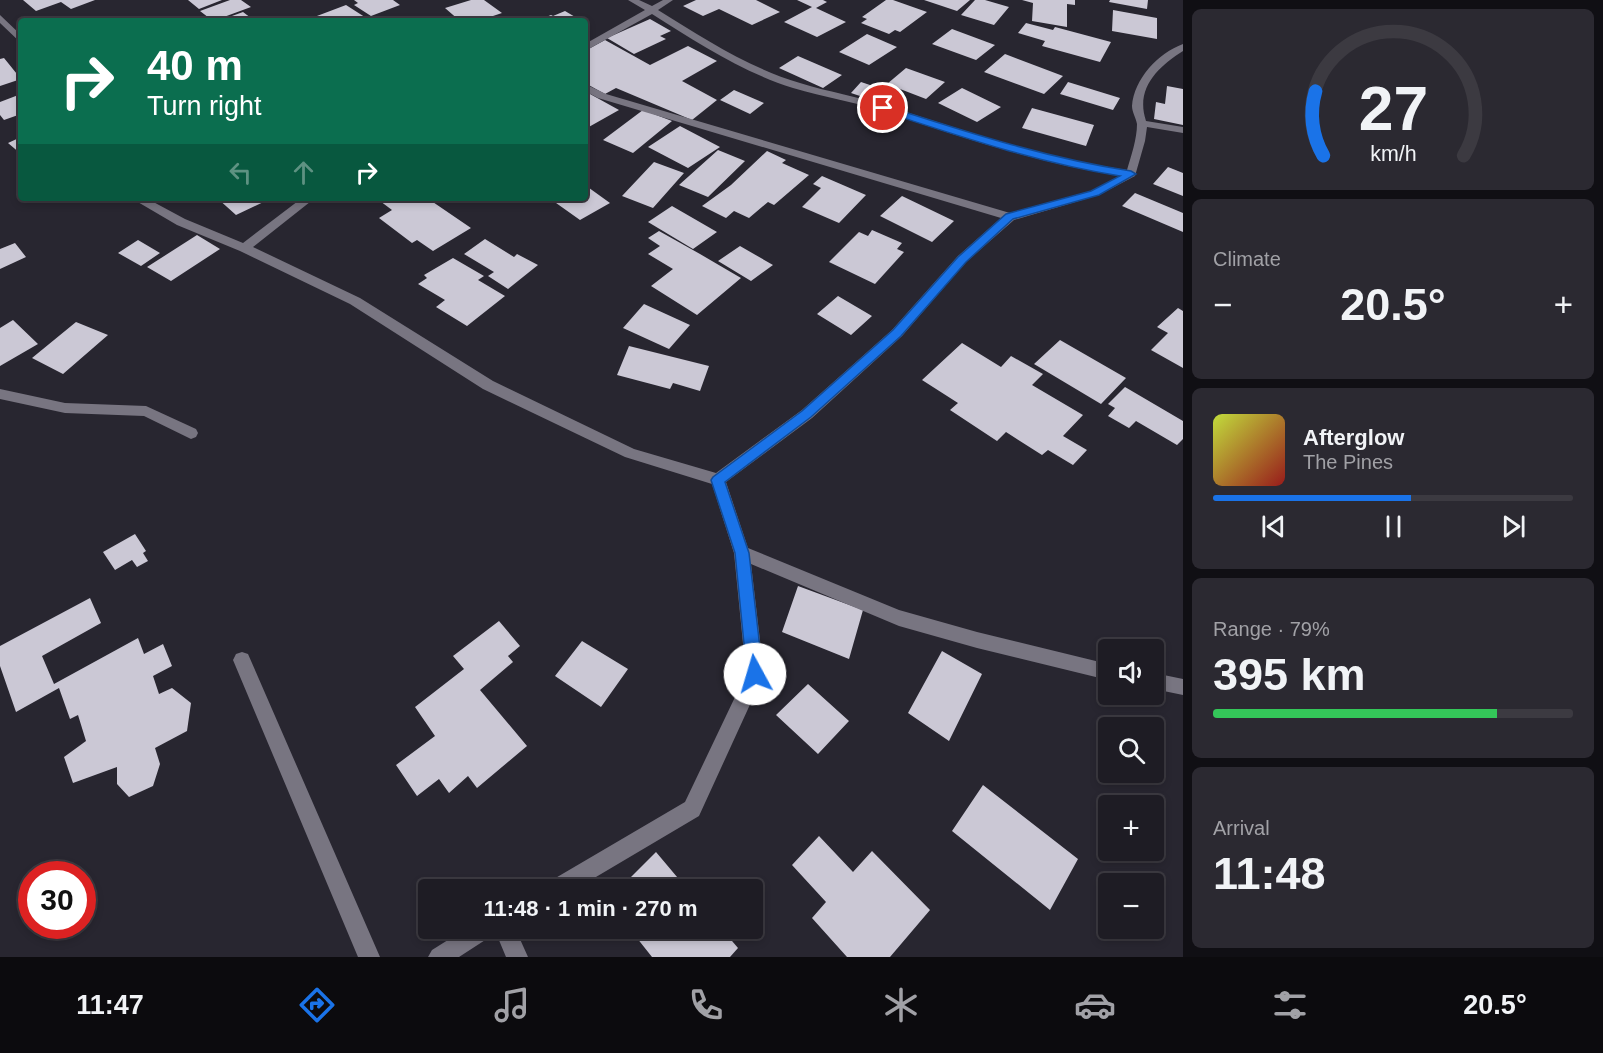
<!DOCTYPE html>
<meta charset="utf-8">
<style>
body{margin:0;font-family:Arial,sans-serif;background:#2b2931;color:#f1f3f6;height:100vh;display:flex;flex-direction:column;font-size:22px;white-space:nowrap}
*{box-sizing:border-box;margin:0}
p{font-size:20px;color:#a1a1a6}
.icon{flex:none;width:33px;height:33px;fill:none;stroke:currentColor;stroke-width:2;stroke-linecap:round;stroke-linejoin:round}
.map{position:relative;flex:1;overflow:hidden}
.drawer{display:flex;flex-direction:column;gap:9px;padding:9px;background:#100f14;width:420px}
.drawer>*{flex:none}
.hud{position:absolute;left:18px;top:18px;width:570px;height:183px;border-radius:6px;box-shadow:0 3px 9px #0003,0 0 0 2px #3c3a41;background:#0b6e4f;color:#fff;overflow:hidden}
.controls{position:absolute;left:1098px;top:639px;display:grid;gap:12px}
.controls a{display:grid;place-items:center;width:66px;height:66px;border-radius:6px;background:#1e1c24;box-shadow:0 3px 9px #0003,0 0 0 2px #3c3a41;font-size:30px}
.speed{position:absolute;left:18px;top:861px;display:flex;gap:12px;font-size:30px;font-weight:700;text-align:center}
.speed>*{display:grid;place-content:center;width:78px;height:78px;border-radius:50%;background:#1e1c24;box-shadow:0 3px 9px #0003,0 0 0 2px #3c3a41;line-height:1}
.speed .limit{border:9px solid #d22;background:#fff;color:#111}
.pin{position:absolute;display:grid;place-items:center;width:51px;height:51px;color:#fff;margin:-26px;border:3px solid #fff;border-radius:50%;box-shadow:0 2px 6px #0007}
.me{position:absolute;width:66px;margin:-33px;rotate:354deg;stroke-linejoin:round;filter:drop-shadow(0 0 4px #0008)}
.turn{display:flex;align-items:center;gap:21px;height:126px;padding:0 30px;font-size:27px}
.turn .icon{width:78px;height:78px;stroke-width:2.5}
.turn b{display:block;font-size:42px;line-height:51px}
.lanes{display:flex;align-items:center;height:57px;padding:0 30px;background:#0003;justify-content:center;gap:30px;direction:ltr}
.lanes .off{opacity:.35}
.big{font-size:45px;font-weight:700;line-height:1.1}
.drawer .widget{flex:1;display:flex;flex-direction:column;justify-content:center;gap:9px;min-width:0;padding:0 21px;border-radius:9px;background:#2b2931}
.drawer .dial{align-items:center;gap:0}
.dial svg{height:156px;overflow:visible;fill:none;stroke:#3c3a41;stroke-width:7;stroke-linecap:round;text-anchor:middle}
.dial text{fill:#f1f3f6;stroke:none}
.song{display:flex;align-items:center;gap:18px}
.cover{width:72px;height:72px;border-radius:9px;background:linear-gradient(135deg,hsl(70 70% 55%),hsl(0 70% 35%))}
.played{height:6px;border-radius:3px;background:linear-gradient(90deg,#1a73e8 55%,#3c3a41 55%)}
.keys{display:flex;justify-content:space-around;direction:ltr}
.heat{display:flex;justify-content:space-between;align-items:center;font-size:33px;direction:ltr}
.charge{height:9px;border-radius:4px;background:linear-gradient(90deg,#34c759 79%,#3c3a41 0)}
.trip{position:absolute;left:418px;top:879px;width:345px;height:60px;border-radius:6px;background:#1e1c24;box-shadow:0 3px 9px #0003,0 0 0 2px #3c3a41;font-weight:700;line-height:60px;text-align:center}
.tabs{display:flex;height:96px;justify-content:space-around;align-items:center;background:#0c0b0e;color:#a1a1a6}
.tabs .icon{width:42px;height:42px}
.tabs .on{color:#1a73e8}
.tabs b{font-size:27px;color:#f1f3f6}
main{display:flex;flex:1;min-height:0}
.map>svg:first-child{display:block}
</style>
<main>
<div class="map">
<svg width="1183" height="957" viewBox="0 0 1183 957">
<rect width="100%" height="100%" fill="#282630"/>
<path fill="#cbc8d5" d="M23,0H95L71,9L61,2L36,11Z
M188,0H222L199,9Z
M230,0H241L251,7L213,21L200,11Z
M354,0H393L400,5L371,16L354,5L358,3Z
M471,0H484L502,13L478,21H460L445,8Z
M696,0H756L780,12L752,25L719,9L703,16L683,6Z
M797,0H823L827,2L816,8L846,22L817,37L784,22L812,7Z
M886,0H893L927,12L900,32L895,30L889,34L861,23L867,19L862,17Z
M924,0H970L957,11Z
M975,0H985L1009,7L994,25L961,15Z
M1022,0H1075V5L1067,4V27L1032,21L1033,3Z
M1110,0H1148L1147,9L1109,2Z
M346,5L371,21H311L309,19Z
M1113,10L1157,18V39L1112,31Z
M565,11L582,21H536L551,15L553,16Z
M243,12L255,21H218Z
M650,19L671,31L660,36L666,39L634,54L607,38Z
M1026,23L1053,30L1055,27L1111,42L1100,62L1042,46L1045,41L1018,33Z
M952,29L995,45L976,60L932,44Z
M867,34L897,47L869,65L839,52Z
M605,40L650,65L688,46L717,61L682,81L717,100L692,120L616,88L605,94L585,83V51Z
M1005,54L1063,76L1044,94L984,72Z
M798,56L842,75L823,88L779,68Z
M4,58L21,79L0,86V59Z
M906,68L945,82L926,99L887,84Z
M861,82L906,97L896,108L851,93Z
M1068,82L1120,98L1113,110L1060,94Z
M1167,86L1183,89V125L1154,119L1156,102L1165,104Z
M962,88L1001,107L977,122L938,103Z
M734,90L764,103L750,114L720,100Z
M21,94V114L4,120L0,115V102Z
M590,94L619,110L587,128L585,97Z
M1032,108L1094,125L1086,146L1022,128Z
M643,110L672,121L633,153L603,140Z
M680,126L720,147L688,168L648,147Z
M21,137V154L8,143Z
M718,150L745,161L708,197L679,185Z
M767,151L786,160L782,163L809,175L774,205L768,202L749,218L734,211L726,218L702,206L731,185Z
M654,162L684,173L653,208L622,196Z
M1168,167L1183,173V196L1153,184Z
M822,176L866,195L839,223L802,207L821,188L813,184Z
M585,185L610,203L580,220L549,198H585Z
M1135,193L1183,213V232L1122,206Z
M902,196L954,221L932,242L880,216Z
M217,198H272L236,215Z
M376,198H427L471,228L433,251L417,240L412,243L379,218L392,210Z
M672,206L717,232L693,249L648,222Z
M872,230L902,243L897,249L904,252L875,284L829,262L859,232L868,236Z
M659,231L700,254L741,278L697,315L651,286L673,269L648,254L660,246L648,238Z
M197,235L220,249L171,281L147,267Z
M485,239L514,257L517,254L538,265L508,289L488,276L494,272L464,254Z
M138,240L160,253L141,266L118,253Z
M15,243L26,257L0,269V249Z
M740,246L773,265L751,281L718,261Z
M453,258L484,276L478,280L505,296L467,326L436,307L445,300L418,284L427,278L424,275Z
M838,296L872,316L851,335L817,314Z
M644,304L690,325L669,349L623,328Z
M1178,308L1183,311V368L1151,350L1168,333L1157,327Z
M13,320L38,344L0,366V328Z
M76,322L108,335L63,374L32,358Z
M1060,340L1126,378L1101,404L1034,364Z
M962,343L1001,367L1011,356L1043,374L1032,385L1083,415L1063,436L1087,450L1073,465L1048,450L1042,455L1006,432L997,441L950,410L958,403L922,380Z
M629,346L709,366L700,391L673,383L670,389L617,375Z
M1125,387L1183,421V439L1177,445L1136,421L1129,428L1108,416L1115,408L1108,404Z
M135,534L146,551L143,553L148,561L137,567L132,560L115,570L103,552Z
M798,586L863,610L849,659L782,632Z
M90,598L101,623L42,656L54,684L138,638L144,654L163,644L172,666L153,676L159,694L172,688L191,703L187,731L155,748L160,764L153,786L129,797L117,784V767L73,783L64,757L86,741L78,715L70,719L59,688L16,712L0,666V646Z
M499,621L520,646L508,656L513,662L480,690L527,746L477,788L468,776L449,793L439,779L417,796L396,765L435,736L415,707L464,669L453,656Z
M582,641L628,669L601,707L555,676Z
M942,651L982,674L949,741L908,713Z
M808,684L849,721L818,754L776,715Z
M983,785L1078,859L1050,910L952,831Z
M819,836L853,872L872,851L930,910L890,957H847L812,918L826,902L792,865Z
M656,852L688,890H618Z
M629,928H721L738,948L730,957H652Z"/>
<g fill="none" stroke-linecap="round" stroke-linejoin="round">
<path fill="#787581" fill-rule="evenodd" d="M628,0H639L652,6L663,0H673L658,10C703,38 749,68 800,83C829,92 859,97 888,106C967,132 1045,158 1127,170C1131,156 1137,139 1137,124C1136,118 1132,112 1132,106C1134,79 1158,53 1183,44V51C1158,67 1135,88 1146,121L1183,127V133L1147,127L1145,141L1135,176L1099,195L1014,220L966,262L902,336L812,418L726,482L748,548L899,610L977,632L1108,664V680L977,648L899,626L751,564L764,674L699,816L574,890H544L547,883L685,802L746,674L734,553L712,484L625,457L483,389L350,304L240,251L177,225L131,198H146L185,219L243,243L302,198H315L253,247L360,298L493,381L634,449L716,473L802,410L892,330L958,256L1001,218L598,98L585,91V84L606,94L1010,213L1091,191L1120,176C1039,163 963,138 886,112C855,102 824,97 793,88C742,72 696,42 652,14L585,51V44L645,10Z
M0,15L21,35V43L0,23Z
M0,389L65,403L146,406L196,429L198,433L196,437L191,439L144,416L65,413L0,399Z
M242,652L248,654L380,957H358L233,660L236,654Z
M1154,673L1183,679V695L1154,689Z
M467,928H515L528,957H506L496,933L459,957H428L432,950Z"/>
</g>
<path fill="#1a73e8" stroke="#114b97" stroke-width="1.5" d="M879,106H886C967,132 1046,158 1131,171L1136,174L1099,195L1013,219L966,262L901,336L811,417L725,482L749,553L763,674L761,679L755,681L750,679L747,674L735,553L711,480L713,477L802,411L893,330L958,257L1006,214L1091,191L1120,176C1038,163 959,136 879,110Z"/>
</svg>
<div class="controls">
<a><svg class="icon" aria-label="sound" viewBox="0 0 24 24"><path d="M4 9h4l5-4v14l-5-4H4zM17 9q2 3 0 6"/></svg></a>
<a><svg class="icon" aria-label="search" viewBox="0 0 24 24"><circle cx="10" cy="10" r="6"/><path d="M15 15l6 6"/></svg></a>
<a>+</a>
<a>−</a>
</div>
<div class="speed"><div class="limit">30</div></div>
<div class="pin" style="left:883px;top:108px;background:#d93025"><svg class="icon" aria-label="arrive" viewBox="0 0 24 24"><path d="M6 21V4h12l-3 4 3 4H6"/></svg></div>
<svg class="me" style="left:755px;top:674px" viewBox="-20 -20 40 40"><circle r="19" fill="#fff"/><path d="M0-13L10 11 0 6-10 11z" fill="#1a73e8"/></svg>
<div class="trip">11:48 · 1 min · 270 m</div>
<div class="hud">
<div class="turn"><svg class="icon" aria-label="right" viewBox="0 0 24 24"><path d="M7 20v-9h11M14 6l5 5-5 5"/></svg><div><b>40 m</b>Turn right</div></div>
<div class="lanes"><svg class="icon off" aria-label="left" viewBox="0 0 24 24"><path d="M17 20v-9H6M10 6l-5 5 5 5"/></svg><svg class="icon off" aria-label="ahead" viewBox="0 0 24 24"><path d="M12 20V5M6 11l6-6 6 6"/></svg><svg class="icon" aria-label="right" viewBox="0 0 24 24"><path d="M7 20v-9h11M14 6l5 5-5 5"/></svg></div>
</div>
</div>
<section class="drawer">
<div class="widget dial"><svg viewBox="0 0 100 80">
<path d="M14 69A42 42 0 1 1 86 69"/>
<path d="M14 69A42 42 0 0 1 10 36" stroke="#1a73e8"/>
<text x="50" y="56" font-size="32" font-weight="700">27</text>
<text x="50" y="72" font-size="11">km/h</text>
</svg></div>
<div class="widget"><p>Climate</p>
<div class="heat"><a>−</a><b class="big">20.5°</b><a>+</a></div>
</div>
<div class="widget">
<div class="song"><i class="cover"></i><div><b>Afterglow</b><p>The Pines</p></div></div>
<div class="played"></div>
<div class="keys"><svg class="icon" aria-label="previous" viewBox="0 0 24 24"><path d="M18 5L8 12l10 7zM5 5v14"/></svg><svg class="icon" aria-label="pause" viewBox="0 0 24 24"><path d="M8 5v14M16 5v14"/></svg><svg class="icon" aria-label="next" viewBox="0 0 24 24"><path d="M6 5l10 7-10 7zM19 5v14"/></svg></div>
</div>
<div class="widget"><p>Range · 79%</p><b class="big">395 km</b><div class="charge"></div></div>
<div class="widget"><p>Arrival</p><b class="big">11:48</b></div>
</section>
</main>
<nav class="tabs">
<b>11:47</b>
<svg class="icon on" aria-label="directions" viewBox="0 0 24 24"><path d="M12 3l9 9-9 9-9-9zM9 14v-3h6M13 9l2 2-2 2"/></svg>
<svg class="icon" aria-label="music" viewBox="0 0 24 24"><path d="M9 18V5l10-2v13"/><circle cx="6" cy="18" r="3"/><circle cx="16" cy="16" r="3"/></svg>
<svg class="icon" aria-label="phone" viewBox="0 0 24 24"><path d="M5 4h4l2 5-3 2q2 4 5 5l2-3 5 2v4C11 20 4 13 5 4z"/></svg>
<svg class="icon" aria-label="climate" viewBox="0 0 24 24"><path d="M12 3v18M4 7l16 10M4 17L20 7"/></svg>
<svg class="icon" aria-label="car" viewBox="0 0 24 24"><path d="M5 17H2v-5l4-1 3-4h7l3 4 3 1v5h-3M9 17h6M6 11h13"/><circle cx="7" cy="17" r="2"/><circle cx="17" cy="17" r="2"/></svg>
<svg class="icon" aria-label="filters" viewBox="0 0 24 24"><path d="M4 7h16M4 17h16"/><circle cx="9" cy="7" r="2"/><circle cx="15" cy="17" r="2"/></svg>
<b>20.5°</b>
</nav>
